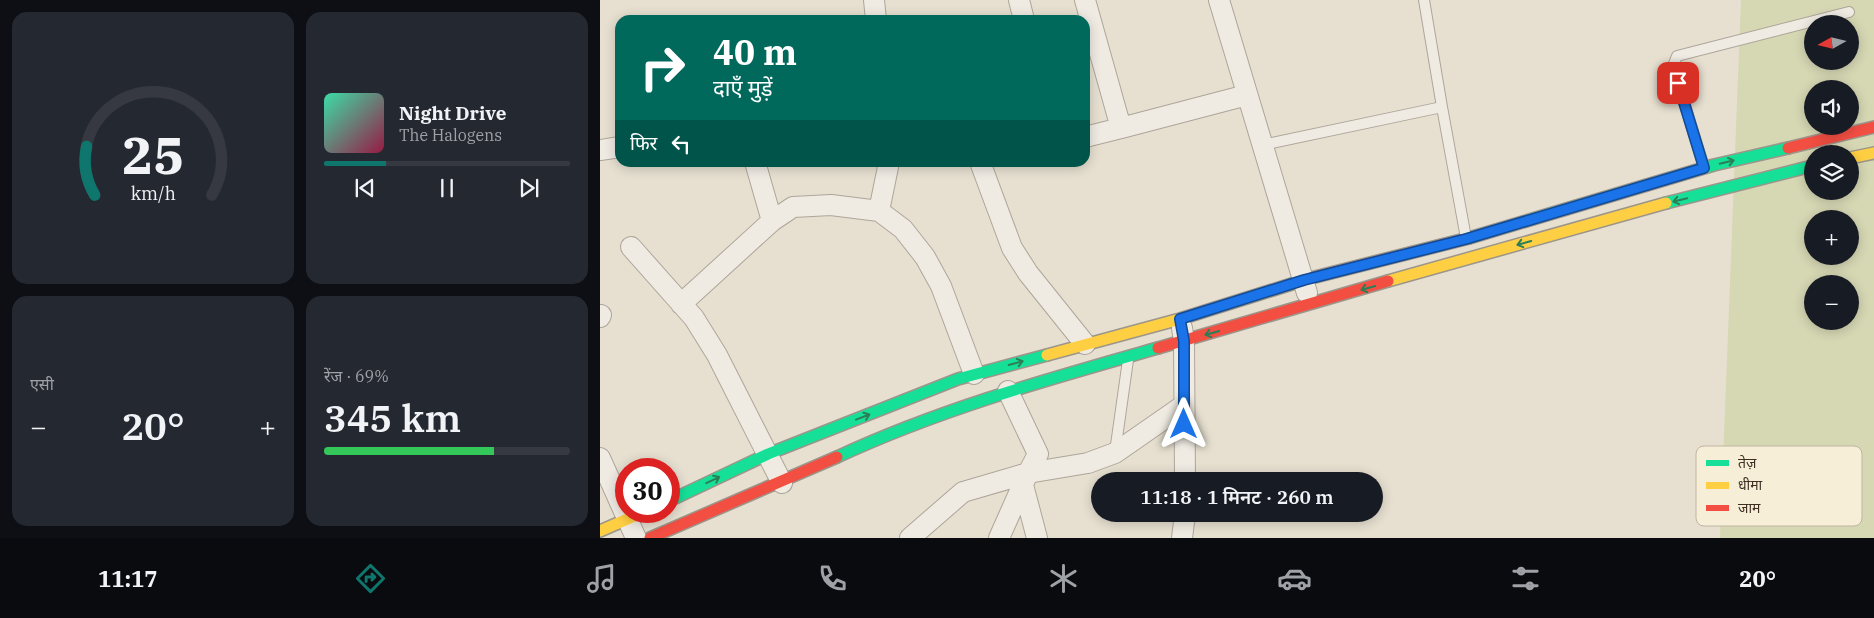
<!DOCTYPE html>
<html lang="hi">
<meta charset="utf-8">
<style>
body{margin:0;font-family:"IBM Plex Serif","Noto Sans Devanagari",serif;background:#242831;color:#f1f3f6;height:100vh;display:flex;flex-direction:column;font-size:19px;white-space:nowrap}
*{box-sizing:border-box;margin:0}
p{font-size:16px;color:#9ea1a6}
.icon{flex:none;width:28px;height:28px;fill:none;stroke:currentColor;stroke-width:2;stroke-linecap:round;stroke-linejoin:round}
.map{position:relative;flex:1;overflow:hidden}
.drawer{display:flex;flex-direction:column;gap:12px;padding:12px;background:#0d0f14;width:600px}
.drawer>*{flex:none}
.top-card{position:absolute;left:15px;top:15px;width:475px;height:152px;border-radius:15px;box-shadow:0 2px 12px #0003;background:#00695c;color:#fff;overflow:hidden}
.needle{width:32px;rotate:262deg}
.controls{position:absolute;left:1204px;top:15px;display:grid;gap:10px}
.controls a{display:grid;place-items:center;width:55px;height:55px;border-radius:50%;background:#171b24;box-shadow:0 2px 12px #0003;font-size:25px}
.speed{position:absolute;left:15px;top:458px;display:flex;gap:10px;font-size:25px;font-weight:700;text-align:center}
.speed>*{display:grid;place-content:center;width:65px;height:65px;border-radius:50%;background:#171b24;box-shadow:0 2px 12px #0003;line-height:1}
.speed .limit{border:8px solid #d22;background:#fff;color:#111}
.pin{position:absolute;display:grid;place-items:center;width:42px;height:42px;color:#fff;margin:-21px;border-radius:10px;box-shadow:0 2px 8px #0006}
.me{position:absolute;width:55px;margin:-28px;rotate:0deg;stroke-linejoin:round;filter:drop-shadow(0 0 4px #0008)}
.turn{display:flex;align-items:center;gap:18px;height:105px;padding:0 15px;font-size:22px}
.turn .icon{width:65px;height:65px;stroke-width:2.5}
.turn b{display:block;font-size:35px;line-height:42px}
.then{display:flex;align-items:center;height:48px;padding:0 15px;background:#0003;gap:10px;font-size:19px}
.big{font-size:38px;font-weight:600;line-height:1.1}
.drawer .card{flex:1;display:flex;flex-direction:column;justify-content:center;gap:8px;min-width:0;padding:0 18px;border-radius:15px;background:#242831}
.drawer .dial{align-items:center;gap:0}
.dial svg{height:130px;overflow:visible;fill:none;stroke:#363941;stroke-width:7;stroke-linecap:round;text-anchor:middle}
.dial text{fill:#f1f3f6;stroke:none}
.song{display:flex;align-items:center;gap:15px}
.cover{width:60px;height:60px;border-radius:8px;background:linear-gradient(135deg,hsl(160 70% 55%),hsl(340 70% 35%))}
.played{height:5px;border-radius:2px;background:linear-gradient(90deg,#0f766e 25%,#363941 25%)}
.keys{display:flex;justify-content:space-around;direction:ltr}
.heat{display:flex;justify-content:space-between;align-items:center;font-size:28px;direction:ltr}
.charge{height:8px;border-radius:4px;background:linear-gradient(90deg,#34c759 69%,#363941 0)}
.drawer .tiles{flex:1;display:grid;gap:12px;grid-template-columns:repeat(2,1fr)}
.trip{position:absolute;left:491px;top:472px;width:292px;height:50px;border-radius:25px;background:#171b24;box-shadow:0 2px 12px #0003;font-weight:600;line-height:50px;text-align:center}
.tabs{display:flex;height:80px;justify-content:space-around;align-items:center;background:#090b0e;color:#9ea1a6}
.tabs .icon{width:35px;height:35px}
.tabs .active{color:#0f766e}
.tabs b{font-size:22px;color:#f1f3f6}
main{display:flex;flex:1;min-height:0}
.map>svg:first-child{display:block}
</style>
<main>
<section class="drawer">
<div class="tiles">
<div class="card dial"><svg viewBox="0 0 100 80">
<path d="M14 69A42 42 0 1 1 86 69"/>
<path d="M14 69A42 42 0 0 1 9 39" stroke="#0f766e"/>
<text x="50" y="56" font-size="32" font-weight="700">25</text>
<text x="50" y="72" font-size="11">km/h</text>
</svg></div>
<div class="card">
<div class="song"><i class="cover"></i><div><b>Night Drive</b><p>The Halogens</p></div></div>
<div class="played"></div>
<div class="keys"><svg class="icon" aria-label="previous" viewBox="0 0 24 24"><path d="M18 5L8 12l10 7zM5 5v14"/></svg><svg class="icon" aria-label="pause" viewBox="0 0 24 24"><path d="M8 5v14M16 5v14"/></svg><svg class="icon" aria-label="next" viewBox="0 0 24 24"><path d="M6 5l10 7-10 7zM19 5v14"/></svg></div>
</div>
<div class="card"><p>एसी</p>
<div class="heat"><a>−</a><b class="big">20°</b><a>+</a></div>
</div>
<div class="card"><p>रेंज · 69%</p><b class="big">345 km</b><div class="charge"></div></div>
</div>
</section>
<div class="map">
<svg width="1274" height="538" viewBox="0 0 1274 538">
<rect width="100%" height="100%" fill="#e7e0d1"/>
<path fill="#d6d7b3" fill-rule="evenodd" d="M1141,0H1274V538H1120ZM1212,24H1250V61H1212ZM1212,89H1250V126H1212ZM1212,154H1250V191H1212ZM1212,219H1250V256H1212ZM1212,284H1250V321H1212Z"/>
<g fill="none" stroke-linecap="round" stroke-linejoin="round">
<defs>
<path id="lane" d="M824,0L842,107
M662,145L842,107L866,238
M1104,167L1073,66L1077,56L1249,12
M515,452L528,360"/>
<path id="street" d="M274,0L276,20
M419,0L424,20
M485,0L521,128L647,95
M619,0L707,293
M485,137L521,128
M0,150L20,147
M155,162L172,221
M380,162L412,248L428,273L485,344
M279,211L289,162
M31,247L94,318L117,355L182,483
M81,304L172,221L193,207L231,205L279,211L303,229L325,257L341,286L374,374
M0,317L1,315
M582,328L584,341L585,481
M0,458L36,538
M423,485L437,538
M310,538L363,492L428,473L438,454L408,391
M399,538L428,473L488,463L515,453L584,405
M582,538L585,514"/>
<path id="fast" d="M1066,203L1212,166
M869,238L1114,165L1188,148
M237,457C340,409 449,379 558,348
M69,501L168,454L358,379L447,355"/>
<path id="slow" d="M1250,158L1274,153
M788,281L1066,203
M447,355L580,319L711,278
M0,531L46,511"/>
<path id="jam" d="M1188,148L1274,127
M711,278L869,238
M558,348L788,281
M50,538L237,457"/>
</defs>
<use href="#lane" stroke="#ada599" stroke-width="12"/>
<use href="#street" stroke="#ada599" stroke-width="22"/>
<use href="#fast" stroke="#9c958a" stroke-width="14"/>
<use href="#slow" stroke="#9c958a" stroke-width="14"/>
<use href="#jam" stroke="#9c958a" stroke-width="14"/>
<use href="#lane" stroke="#efebe3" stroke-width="10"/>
<use href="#street" stroke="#efebe3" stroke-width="20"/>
<use href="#fast" stroke="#16e098" stroke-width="11"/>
<use href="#slow" stroke="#ffcf43" stroke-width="11"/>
<use href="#jam" stroke="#f24e42" stroke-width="11"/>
</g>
<defs><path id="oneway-shaft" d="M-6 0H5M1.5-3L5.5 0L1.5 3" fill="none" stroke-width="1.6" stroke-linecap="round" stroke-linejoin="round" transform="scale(1.25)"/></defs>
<g stroke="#2b7e56">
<use href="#oneway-shaft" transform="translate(1127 162) rotate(-13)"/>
<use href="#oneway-shaft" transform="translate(1080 200) rotate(166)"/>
<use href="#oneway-shaft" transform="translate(924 243) rotate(164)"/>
<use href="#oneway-shaft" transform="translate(768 288) rotate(164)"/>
<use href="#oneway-shaft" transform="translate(612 333) rotate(164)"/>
<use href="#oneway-shaft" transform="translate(416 363) rotate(-15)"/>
<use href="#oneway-shaft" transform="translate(263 417) rotate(-21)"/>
<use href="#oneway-shaft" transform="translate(113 480) rotate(-25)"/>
</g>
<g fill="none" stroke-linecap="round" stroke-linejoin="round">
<defs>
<path id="route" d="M584,424V341L580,319L704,280L866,239L1104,168L1078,83"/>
</defs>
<use href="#route" stroke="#114b97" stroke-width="12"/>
<use href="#route" stroke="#1a73e8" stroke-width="9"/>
</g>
<rect x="1096" y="446" width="166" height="80" rx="8" fill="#f7eed8" stroke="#bfb4a1" stroke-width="1"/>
<rect x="1106" y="460" width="23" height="6" fill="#16e098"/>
<rect x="1106" y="482" width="23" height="7" fill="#ffcf43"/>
<rect x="1106" y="505" width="23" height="6" fill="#f24e42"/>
<g font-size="14" fill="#3d2e20">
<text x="1138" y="468">तेज़</text>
<text x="1138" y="490">धीमा</text>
<text x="1138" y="513">जाम</text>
</g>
</svg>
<div class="controls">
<a><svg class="needle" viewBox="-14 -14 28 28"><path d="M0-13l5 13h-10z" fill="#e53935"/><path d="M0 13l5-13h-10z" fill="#9ea1a6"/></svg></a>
<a><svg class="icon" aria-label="sound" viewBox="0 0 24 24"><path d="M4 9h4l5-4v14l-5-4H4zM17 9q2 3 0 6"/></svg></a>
<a><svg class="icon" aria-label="layers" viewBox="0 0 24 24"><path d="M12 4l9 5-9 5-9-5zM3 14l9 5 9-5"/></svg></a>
<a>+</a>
<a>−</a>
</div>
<div class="speed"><div class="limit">30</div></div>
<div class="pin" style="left:1078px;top:83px;background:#d93025"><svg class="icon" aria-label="arrive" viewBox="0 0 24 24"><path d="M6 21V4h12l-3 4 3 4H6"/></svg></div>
<svg class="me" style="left:584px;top:424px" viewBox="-20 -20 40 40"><path d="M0-17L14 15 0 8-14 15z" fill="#1a73e8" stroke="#fff" stroke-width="4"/></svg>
<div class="trip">11:18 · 1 मिनट · 260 m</div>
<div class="top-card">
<div class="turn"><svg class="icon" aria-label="right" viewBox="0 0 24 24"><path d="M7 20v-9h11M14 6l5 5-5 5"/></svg><div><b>40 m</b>दाएँ मुड़ें</div></div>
<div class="then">फिर<svg class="icon" aria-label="left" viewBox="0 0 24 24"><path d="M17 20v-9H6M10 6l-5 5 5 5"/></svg></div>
</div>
</div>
</main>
<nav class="tabs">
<b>11:17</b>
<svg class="icon active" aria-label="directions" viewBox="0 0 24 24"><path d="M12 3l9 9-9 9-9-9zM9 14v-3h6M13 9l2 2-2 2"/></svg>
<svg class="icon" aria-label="music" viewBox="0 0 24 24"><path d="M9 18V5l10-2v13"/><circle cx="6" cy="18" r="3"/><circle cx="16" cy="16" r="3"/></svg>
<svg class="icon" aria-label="phone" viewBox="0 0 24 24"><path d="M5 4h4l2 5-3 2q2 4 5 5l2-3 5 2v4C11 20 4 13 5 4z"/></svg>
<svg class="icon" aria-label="climate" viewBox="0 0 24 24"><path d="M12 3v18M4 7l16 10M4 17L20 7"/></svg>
<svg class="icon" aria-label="car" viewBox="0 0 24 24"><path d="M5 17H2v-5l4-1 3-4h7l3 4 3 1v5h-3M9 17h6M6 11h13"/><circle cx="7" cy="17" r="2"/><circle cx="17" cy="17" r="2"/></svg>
<svg class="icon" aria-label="filters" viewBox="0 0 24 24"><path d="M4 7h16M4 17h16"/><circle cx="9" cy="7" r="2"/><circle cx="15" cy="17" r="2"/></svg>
<b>20°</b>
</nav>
